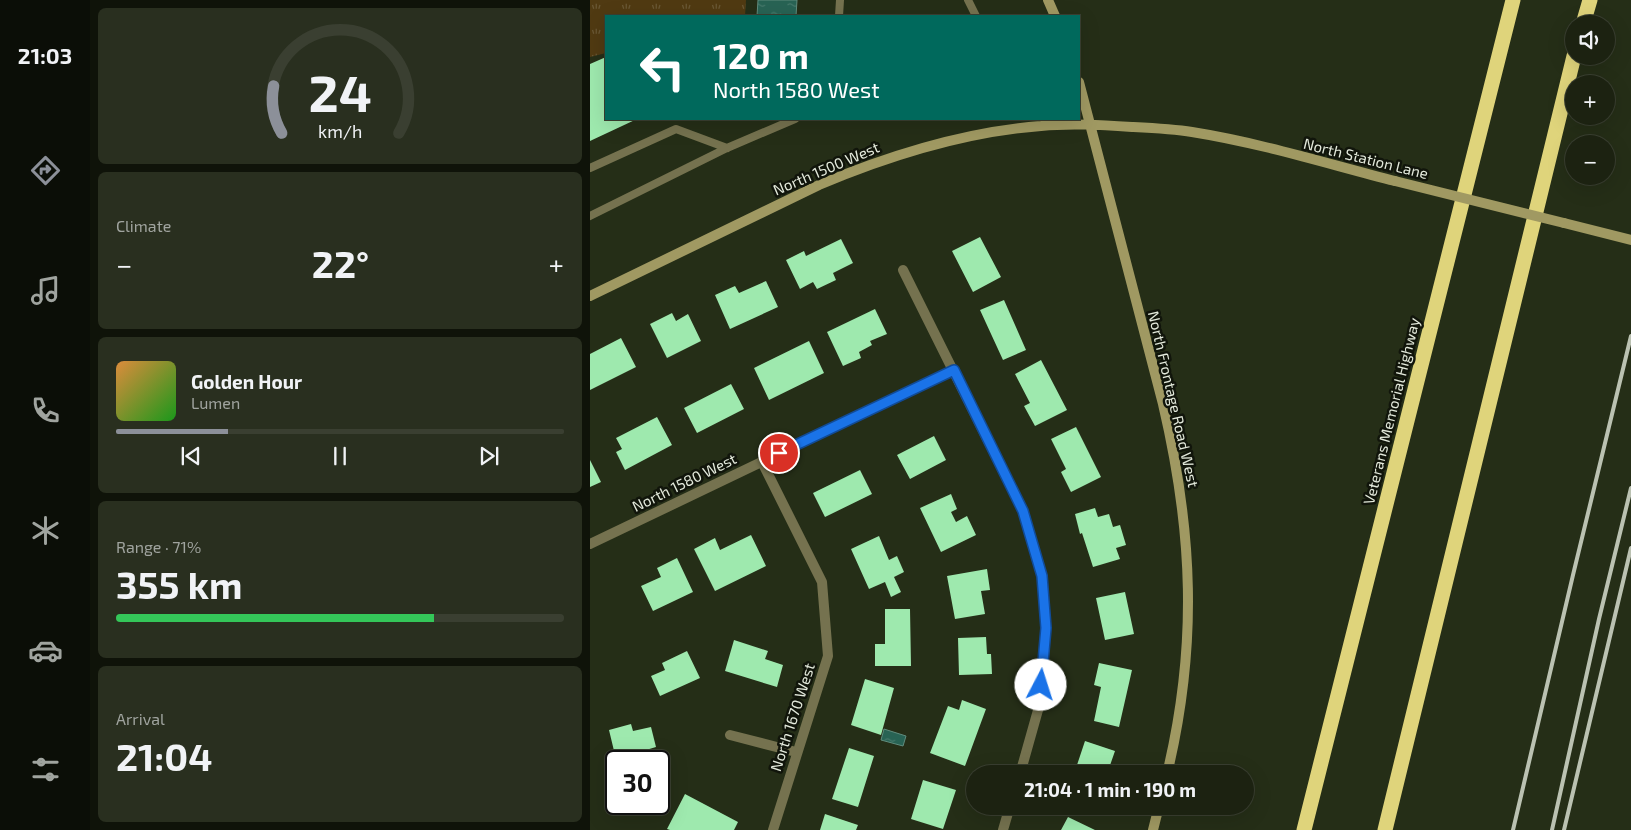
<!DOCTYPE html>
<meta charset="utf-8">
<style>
body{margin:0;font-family:"Exo 2",sans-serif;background:#292f1f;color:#f1f3f6;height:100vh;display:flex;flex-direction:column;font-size:19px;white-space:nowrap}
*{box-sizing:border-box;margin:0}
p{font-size:16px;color:#a0a49f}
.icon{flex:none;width:28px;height:28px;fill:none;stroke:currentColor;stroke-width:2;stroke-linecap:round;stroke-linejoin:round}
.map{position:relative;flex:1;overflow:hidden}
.details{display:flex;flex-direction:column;gap:8px;padding:8px;background:#0f1309;width:500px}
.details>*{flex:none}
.banner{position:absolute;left:15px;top:15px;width:475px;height:105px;border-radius:0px;box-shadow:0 5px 20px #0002,0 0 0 1px #3a3f31;background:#00695c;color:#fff;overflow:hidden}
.buttons{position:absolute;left:975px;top:15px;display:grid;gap:10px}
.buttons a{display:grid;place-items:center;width:50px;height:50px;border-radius:50%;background:#1c2211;box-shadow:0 5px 20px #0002,0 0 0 1px #3a3f31;font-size:25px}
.speed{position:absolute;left:15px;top:750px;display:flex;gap:10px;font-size:25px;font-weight:700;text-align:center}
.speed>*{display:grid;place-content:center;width:65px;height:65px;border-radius:50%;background:#1c2211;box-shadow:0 5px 20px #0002,0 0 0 1px #3a3f31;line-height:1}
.speed .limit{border:2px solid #111;border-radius:8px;background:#fff;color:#111}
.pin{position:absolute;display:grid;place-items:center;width:42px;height:42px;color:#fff;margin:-21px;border:2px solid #fff;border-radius:50%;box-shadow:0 1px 5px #0007}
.me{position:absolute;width:55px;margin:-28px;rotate:5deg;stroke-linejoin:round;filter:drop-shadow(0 0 4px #0008)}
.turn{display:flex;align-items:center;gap:18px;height:105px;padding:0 25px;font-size:22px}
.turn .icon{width:65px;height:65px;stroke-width:2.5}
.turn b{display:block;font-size:35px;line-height:42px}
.big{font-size:38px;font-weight:700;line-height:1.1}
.details .card{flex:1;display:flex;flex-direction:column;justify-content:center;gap:8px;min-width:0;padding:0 18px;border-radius:8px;background:#292f1f}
.details .dial{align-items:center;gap:0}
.dial svg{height:130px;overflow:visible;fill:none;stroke:#3a3f31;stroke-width:7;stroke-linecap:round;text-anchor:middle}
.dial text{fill:#f1f3f6;stroke:none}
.song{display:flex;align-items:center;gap:15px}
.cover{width:60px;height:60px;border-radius:8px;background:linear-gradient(135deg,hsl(30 70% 55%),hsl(120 70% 35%))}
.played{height:5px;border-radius:2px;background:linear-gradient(90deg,#8c9099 25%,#3a3f31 25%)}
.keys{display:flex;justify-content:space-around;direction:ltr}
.heat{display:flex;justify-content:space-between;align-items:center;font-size:28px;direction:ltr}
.charge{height:8px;border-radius:4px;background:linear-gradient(90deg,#34c759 71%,#3a3f31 0)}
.trip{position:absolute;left:376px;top:765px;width:288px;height:50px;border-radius:25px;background:#1c2211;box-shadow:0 5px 20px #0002,0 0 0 1px #3a3f31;font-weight:700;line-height:50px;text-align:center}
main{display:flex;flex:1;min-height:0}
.tabs{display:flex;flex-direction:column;width:90px;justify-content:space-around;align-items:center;background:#0b0e07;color:#a0a49f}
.tabs .icon{width:35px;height:35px}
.tabs .on{color:#8c9099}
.tabs b{font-size:22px;color:#f1f3f6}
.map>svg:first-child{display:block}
</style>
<main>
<nav class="tabs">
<b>21:03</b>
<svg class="icon on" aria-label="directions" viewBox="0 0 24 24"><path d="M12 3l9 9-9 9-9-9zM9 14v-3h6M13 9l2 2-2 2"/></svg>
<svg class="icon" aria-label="music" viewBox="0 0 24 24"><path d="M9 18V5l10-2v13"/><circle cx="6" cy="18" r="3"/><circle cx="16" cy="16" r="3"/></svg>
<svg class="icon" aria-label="phone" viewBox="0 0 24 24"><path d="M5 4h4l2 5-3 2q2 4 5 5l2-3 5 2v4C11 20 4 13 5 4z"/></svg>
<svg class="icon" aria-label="climate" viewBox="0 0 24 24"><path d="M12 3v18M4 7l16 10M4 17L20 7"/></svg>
<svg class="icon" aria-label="car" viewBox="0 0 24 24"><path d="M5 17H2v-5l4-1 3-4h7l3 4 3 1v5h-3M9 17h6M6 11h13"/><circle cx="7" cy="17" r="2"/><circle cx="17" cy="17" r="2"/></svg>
<svg class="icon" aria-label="filters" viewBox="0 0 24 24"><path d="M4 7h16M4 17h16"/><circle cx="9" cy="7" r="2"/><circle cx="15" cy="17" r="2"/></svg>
</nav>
<section class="details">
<div class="card dial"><svg viewBox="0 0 100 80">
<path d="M14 69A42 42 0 1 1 86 69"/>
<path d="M14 69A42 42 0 0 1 9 40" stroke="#8c9099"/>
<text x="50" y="56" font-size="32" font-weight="700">24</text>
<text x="50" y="72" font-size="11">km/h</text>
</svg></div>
<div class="card"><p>Climate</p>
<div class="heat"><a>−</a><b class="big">22°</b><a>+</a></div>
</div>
<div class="card">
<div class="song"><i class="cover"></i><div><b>Golden Hour</b><p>Lumen</p></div></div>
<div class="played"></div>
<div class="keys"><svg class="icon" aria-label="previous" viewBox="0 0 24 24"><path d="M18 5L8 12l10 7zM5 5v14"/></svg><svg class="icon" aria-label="pause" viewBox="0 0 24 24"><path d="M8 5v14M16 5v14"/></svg><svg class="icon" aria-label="next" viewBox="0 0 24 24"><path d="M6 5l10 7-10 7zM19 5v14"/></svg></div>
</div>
<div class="card"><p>Range · 71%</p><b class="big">355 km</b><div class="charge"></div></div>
<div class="card"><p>Arrival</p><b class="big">21:04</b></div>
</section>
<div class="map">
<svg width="1041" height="830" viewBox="0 0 1041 830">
<defs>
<pattern id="grass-tufts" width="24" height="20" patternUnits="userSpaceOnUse" patternTransform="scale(1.25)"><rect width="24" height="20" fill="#503a12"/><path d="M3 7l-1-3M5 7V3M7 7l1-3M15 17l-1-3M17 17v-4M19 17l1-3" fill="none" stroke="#695734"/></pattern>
<pattern id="water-ripples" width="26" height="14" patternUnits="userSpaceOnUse" patternTransform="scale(1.25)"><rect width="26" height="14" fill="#286354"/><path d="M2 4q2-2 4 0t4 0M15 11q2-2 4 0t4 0" fill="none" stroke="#477a6c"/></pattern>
</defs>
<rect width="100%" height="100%" fill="#252e17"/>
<path fill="url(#grass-tufts)" d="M0,0H156L155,16H16V53L0,57Z"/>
<path fill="url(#water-ripples)" stroke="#608c7d" d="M168,0H207L206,16H167Z
M294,729L316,736L313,746L291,740Z"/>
<path fill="#9ee9ae" d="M16,57V119H47L0,141V64Z
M390,237L411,277L383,292L362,251Z
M251,239L263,263L243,273L246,280L227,289L223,282L210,289L196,260L214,251L216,256Z
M176,281L188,307L140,329L125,295L145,286L149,293Z
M414,300L436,350L413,360L390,310Z
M285,309L297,334L280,341L282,345L269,352L271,358L253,366L237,332Z
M82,313L86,321L98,314L111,341L77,358L60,324Z
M31,338L46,367L0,390V354Z
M219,341L234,373L179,400L164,368Z
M451,360L477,410L445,426L434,406L440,403L425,374Z
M141,384L154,409L107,433L94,408Z
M67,417L82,445L35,470L26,452L32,449L26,438Z
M486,427L511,477L481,492L471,472L476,469L461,439Z
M344,436L356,460L320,479L307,455Z
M0,460L11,482L0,487Z
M270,470L282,494L235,517L223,493Z
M361,494L367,509L361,512L366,522L377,516L386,535L351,552L330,508Z
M505,508L508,517L519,514L523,527L530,525L536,545L526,548L530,559L503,567L492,533L490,534L485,514Z
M161,535L176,566L125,591L104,549L125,538L130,550Z
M289,536L299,560L307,556L314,572L304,577L311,592L301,597L295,582L279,589L261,549Z
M87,558L103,592L63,611L51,586L71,577L67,568Z
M397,569L400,590L391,591L395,614L365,619L357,576Z
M535,592L544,634L515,640L506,598Z
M295,609H320L321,666H285V644H295Z
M396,637L397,654H401L402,674L369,675L368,638Z
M144,640L178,651L175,659L193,665L187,687L135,671Z
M97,651L110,678L70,696L61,676L75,670L72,663Z
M509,663L542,670L529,727L504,721L511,687L504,685Z
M275,679L304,688L291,735L261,725Z
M372,700L396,709L375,766L340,753L358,706L369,710Z
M41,724L43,731L61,727L66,747L56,750L59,761H32L30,754L25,755L19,730Z
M495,741L525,751L517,774H484Z
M259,748L284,756L268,807L242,799Z
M333,780L366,790L353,829L321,819Z
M95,794L148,822L144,830H80L77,829Z
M235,814L268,825L266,830H230Z
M478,817L505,830H471Z"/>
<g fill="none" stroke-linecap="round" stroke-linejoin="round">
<path stroke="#75724f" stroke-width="8" d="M378,0L386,16
M249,16L250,0
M0,168L86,129L137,148
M0,216L137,148L205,119"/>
<path stroke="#75724f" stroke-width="10" d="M313,270L433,511L452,576L456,628L450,703L430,774
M172,462L232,582L238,656L183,830
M0,544L364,370
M140,735L206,752
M413,830L420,806"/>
<path stroke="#a09962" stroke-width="10" d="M458,0L465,16
M489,82L573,404C603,532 608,645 577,774
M974,223L1041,240
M0,296L229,185C300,155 373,132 451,126C481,123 512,125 542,127C562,128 583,129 602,132C671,143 738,164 805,181
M563,830L569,806"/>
<path stroke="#dfd47b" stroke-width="15" d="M993,24L1000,0
M714,830L923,0
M795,830L984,56"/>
<path stroke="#bbc2b2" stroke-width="4" d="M923,830L983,575L1041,336
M962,830L1009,619L1041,488
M974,830L1041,548"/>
<path stroke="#a09962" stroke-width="10" d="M805,181L974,223"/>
</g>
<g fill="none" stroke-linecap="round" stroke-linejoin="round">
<defs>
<path id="route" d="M189,453L364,370L433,511L452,576L456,628L451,685"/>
</defs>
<use href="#route" stroke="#114b97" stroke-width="12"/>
<use href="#route" stroke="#1a73e8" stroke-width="9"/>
</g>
<g text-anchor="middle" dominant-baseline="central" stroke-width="5" stroke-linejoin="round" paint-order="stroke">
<g font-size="15" fill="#e4eadc" stroke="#11150b">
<text transform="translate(776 158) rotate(14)">North Station Lane</text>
<text transform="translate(236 168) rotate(-23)">North 1500 West</text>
<text transform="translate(584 399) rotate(77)">North Frontage Road West</text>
<text transform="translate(801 411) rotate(-76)">Veterans Memorial Highway</text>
<text transform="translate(94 482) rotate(-26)">North 1580 West</text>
<text transform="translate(202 717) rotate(-72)">North 1670 West</text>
</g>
</g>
</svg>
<div class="buttons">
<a><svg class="icon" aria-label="sound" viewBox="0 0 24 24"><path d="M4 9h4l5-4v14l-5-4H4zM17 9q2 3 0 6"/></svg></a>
<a>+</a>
<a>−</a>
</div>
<div class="speed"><div class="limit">30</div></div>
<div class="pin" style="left:189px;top:453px;background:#d93025"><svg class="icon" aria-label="arrive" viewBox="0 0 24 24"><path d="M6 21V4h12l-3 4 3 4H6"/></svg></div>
<svg class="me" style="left:451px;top:685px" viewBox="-20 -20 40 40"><circle r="19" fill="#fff"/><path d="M0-13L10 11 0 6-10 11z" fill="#1a73e8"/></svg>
<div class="trip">21:04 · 1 min · 190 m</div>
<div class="banner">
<div class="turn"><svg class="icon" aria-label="left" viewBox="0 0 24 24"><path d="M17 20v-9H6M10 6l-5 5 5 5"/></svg><div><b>120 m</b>North 1580 West</div></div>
</div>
</div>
</main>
